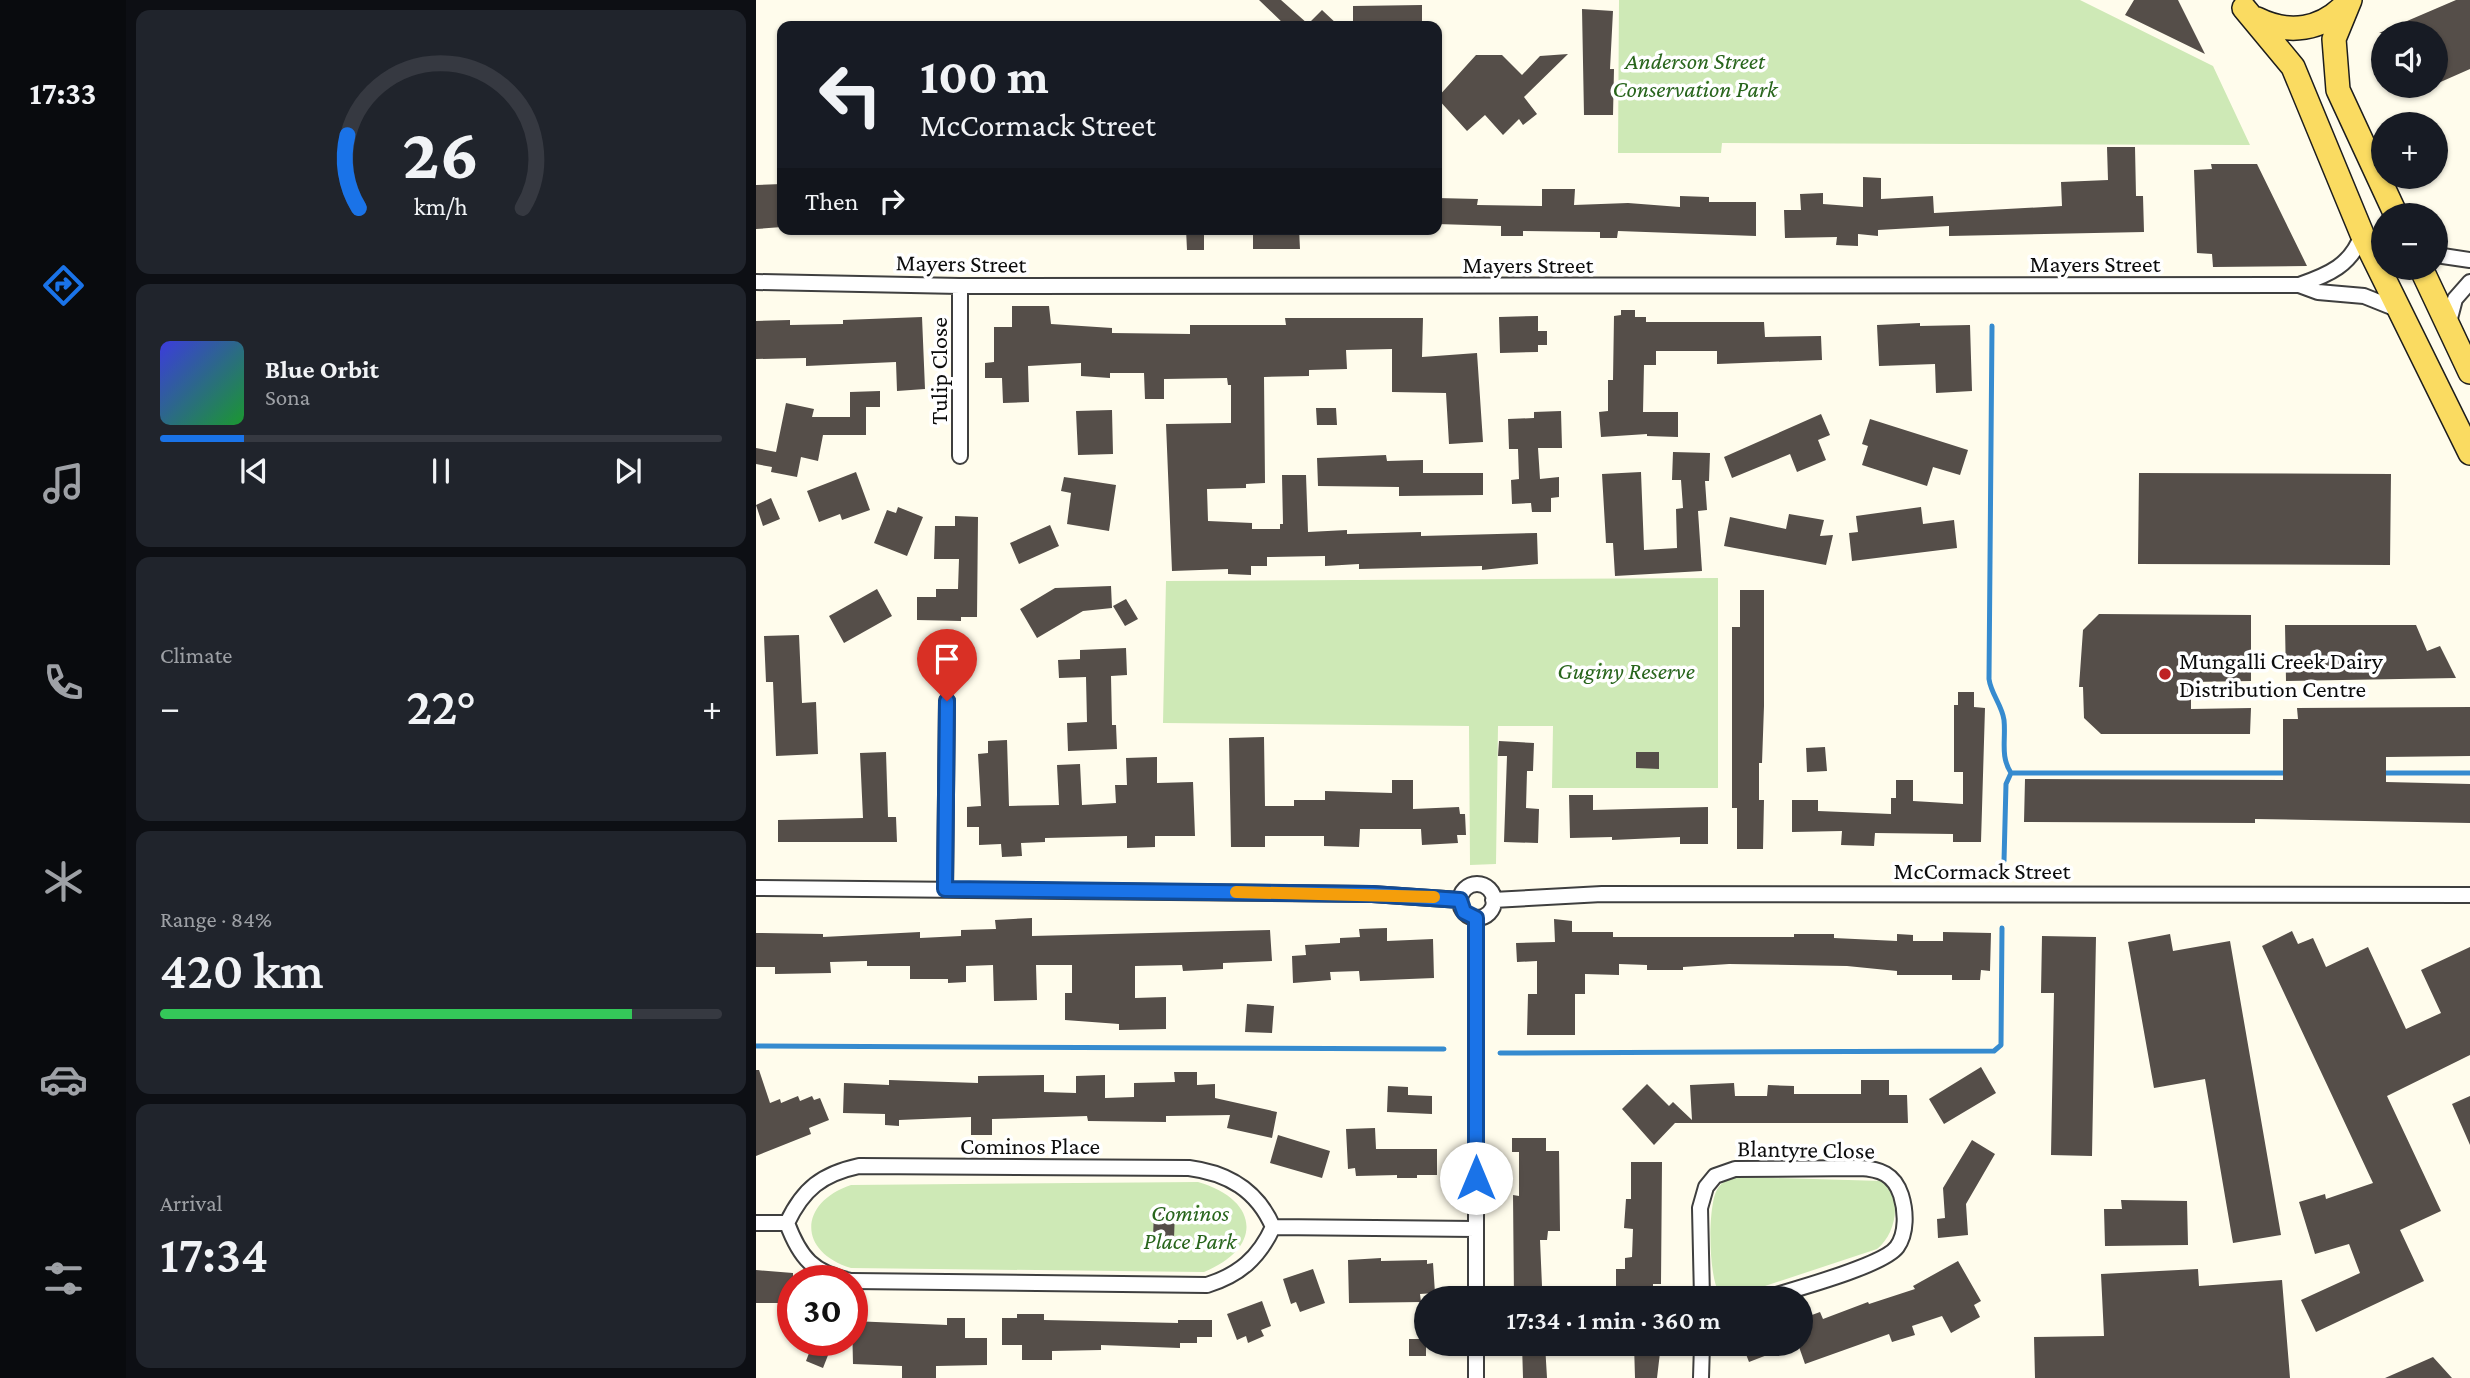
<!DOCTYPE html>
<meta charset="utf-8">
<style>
body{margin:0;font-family:"Crimson Pro",serif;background:#20242c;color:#f1f3f6;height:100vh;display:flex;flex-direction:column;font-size:26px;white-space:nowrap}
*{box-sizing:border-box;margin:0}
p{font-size:23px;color:#9ea1a6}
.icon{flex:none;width:38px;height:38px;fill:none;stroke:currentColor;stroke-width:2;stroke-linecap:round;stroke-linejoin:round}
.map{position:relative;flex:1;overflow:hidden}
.side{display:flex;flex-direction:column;gap:10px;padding:10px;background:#0d0f14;width:630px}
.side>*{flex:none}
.banner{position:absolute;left:21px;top:21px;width:665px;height:214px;border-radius:14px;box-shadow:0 2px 5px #0004;background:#171b24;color:#f1f3f6;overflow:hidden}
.tools{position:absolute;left:1615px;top:21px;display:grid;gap:14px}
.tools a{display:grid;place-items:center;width:77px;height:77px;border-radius:50%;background:#171b24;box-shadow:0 2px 5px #0004;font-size:35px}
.speed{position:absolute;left:21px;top:1265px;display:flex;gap:14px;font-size:35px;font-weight:700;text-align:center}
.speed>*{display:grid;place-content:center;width:91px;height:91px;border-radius:50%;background:#171b24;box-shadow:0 2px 5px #0004;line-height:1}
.speed .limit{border:10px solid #d22;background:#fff;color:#111}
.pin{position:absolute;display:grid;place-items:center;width:60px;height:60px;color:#fff;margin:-72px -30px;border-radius:50% 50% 50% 0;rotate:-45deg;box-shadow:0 0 7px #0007}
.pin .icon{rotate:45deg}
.me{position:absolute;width:77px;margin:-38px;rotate:0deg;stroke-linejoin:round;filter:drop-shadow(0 0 5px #0008)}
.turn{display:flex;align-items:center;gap:24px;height:147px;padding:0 28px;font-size:32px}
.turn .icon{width:91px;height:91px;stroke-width:2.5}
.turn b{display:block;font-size:49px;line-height:60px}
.then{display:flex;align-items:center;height:66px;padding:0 28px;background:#0003;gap:14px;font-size:26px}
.big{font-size:52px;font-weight:600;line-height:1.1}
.side .card{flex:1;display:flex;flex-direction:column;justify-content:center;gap:10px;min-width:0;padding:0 24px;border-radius:14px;background:#20242c}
.side .dial{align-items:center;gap:0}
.dial svg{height:182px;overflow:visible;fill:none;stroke:#363941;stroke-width:7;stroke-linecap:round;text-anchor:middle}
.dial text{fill:#f1f3f6;stroke:none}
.song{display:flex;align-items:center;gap:21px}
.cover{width:84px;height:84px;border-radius:10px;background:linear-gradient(135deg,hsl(240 70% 55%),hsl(130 70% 35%))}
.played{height:7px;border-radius:4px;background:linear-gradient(90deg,#1a73e8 15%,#363941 15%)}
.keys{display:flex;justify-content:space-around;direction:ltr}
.heat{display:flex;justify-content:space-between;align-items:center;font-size:38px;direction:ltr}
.charge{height:10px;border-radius:5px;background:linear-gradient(90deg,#34c759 84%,#363941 0)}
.trip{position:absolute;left:658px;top:1286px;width:399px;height:70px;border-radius:35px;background:#171b24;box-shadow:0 2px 5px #0004;font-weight:600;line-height:70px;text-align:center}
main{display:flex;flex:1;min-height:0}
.tab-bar{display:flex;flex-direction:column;width:126px;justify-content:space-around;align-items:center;background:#090b0e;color:#9ea1a6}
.tab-bar .icon{width:49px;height:49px}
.tab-bar .active{color:#1a73e8}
.tab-bar b{font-size:32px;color:#f1f3f6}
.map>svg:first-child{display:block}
</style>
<main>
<nav class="tab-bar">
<b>17:33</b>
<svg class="icon active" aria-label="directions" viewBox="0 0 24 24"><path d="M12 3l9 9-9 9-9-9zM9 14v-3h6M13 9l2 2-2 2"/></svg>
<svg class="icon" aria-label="music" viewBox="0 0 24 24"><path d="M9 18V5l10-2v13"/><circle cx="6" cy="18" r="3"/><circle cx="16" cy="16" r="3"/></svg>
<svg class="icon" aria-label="phone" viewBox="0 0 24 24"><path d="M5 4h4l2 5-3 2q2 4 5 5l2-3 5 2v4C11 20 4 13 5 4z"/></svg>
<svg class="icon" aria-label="climate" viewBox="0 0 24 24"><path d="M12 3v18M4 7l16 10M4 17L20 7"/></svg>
<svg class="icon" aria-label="car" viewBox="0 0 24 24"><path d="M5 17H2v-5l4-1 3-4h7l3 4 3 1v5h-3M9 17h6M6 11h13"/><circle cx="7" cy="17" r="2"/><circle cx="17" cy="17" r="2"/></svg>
<svg class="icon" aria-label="filters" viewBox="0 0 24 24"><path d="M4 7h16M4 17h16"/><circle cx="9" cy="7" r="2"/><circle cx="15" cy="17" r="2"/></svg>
</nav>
<section class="side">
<div class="card dial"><svg viewBox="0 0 100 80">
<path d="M14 69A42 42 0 1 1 86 69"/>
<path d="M14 69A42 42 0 0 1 9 37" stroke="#1a73e8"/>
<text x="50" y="56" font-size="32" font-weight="700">26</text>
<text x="50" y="72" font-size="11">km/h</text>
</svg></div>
<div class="card">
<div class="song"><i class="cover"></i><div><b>Blue Orbit</b><p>Sona</p></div></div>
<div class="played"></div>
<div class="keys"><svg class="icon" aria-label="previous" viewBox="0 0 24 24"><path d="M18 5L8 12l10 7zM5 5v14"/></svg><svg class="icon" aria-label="pause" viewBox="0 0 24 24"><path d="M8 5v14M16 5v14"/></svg><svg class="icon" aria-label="next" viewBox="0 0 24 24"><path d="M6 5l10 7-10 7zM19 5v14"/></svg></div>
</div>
<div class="card"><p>Climate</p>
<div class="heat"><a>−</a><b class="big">22°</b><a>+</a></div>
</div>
<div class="card"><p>Range · 84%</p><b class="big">420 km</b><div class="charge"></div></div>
<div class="card"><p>Arrival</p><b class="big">17:34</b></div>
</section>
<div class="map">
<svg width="1714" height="1378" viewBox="0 0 1714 1378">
<rect width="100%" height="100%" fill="#fffcec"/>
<path fill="#cee9b6" d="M863,0H1324L1457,66L1494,145L966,143L965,153H862Z
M962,578V788H796L797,726H742L740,864L714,865L713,726L407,723L410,581Z
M981,1177L1127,1181C1147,1198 1140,1234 1121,1249L985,1294L965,1295C952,1283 951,1203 962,1188C967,1181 973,1179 981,1177Z
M442,1182C502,1199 509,1247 448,1272L95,1268C42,1252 42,1203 95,1185Z"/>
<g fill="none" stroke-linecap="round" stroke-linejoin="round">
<path stroke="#368bcf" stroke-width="5" d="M1236,326L1233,679C1235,694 1246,705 1248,720C1250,740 1244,756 1255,773L1250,784L1248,861
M1255,773H1532
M1626,773H1714
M0,1046L688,1049
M744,1053L1238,1051L1245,1045L1246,928"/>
</g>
<path fill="#554e49" d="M503,0H525L552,24L566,10L583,26H530Z
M1378,0H1422L1449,54L1369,15Z
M1700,0H1714V69L1680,84V33H1623Z
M666,5V26H597V6Z
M826,9L857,11L854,69H858L857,115H828Z
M812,54L768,97L781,114L767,125L763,119L747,135L729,115L711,131L681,98L720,55H746L766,75L784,56Z
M1351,147H1379L1380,196H1387L1388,232L1193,236V226L1122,230V236L1102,234V246L1080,245L1081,237L1029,238L1028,210H1045L1044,194L1067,193V204L1107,207V177L1125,178V199L1177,196L1178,213L1306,206L1305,182L1352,180Z
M1455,164H1501L1551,266L1457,267L1456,254L1441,253L1438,170L1456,169Z
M26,184V227L0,229V185Z
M786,189H819L818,205L872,203L924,207V196L953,197V202H1000V236L862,231L861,238H844V232L767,231V236H745V226L681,224V198L722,199L721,205L786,206Z
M430,229H448V250H431Z
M497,229H543L544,249H497Z
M256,306H293L295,324L356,328V333L434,334V325H530L529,318H667L666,357L721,353L727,442L693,444L690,393L636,392V349L590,350L591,369L553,370V376L508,377L509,483L490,484V488L451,489L452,521L496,523V529H524V524H527L526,475H550L552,532L591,530V534L665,532V536L781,533L782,564L726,570V566L603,569V564L569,566V556L511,557V566H495V575L472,574V569L416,571L410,424L475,423V385H472L471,378L408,379V399H389L388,373H354V378L325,376V363L272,366L273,402L247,403L246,378H229V363L238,362V327H256Z
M865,310H879V317H890V322H1008L1009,337L1065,336L1066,360L961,364V351H900V365H888L887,412H922V437L891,436V434L845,437L843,412L852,411V380H857L858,316L865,315Z
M782,316V331H791V345H782V352L744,353L743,317Z
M166,317L169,389L141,391L140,362L50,366V358L0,359V321L34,320V325L87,324V320Z
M1164,323V326L1214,325L1216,391L1180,393L1179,364L1123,366L1121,325Z
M124,391V407H110V435H67L62,461L45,457L41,477L15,472L16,467L0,464V448L20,452L30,403L58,409L56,417H94V392Z
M560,408H580L581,425H561Z
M356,410L357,454L322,455L320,411Z
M805,411L806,448H782L784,479L803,477V497L795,498V512H776L775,503L756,504L755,480L763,479L762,449H753L752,419L778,418V412Z
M1065,414L1074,435L1062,440L1070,460L1041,472L1034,454L976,478L968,457Z
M1114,419L1212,450L1204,475L1177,467L1171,486L1106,465L1112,446L1106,444Z
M917,452L954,453L953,481H949L951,510L942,511L946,571L859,576L857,543H850L846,474L885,472L888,550L921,548L920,509L927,508L925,480H916Z
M630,455L631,461L667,460V473H727V495L643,496V487L562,486L561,458Z
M100,472L114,510L86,520L84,514L63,522L51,491Z
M1383,473L1635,474L1634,565L1382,564Z
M308,477L360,485L353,531L311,524L315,493L305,491Z
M15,498L24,519L7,526L0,505Z
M142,507L167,517L151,556L118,543L131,510L140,513Z
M1165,507L1167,524L1198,520L1201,548L1096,561L1093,533L1102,532L1100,516Z
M1033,514L1068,520L1064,536L1077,535L1070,565L968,546L974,517L1030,529Z
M199,516L222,517L221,617H205V621L161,620V597H180V589H202L203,559H178L179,526H199Z
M294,525L303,546L263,564L254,543Z
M355,586L356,608L327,611L281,638L264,609L299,588Z
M121,589L136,616L88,643L73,616Z
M984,590H1008V706L1006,763H1003V800H1008L1007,849H981V808H976V627H984Z
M370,599L382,619L369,626L357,606Z
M1343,614L1495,615V681L1435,682V709L1495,708L1494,734H1345L1328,718L1327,687H1323L1327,630Z
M1529,625H1660L1671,651L1684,646L1700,678L1530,681Z
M43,635L46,703L60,702L62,754L20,756L17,682H10L8,636Z
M370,648L371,675L355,676L356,725H360L361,749L312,751L311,723L331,722L330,677L303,678L302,660L324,659V650Z
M1202,692H1218V707L1229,708L1225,842H1197V834L1119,833L1118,846L1085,845L1086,831L1036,832V800H1062V811L1135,814V798H1140V780H1157V801L1207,804V772H1198V705H1202Z
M1714,707V756L1630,757V782L1714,784V823L1499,819V823L1268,822L1269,779L1527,780V719H1542L1541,708Z
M508,737L509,806H538V800H569V791L636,793V780H657V809L703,807L704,814H709L710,835H701L702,843L666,845L665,829H604L603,847L568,846V836H509V847H475L473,738Z
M251,740L253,806L303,805L301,765L324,764L326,805L360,803L359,785H371L370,758L401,757V783L437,782L439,836H399V847L371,848V836L289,838V842L265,843L266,856L246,857L245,844L223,845V827H211V807L225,806L222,754L232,753V741Z
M743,741L778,743L777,771H771L770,808L783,809L782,843L748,842L751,756H742Z
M1069,747L1071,771L1051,772L1050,748Z
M130,752L132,817H140L141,842H22V820L107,818L104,753Z
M880,752H903V769L880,768Z
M813,795H837V810L952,807V844H924V837L856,840V837L814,838Z
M276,918V936L514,930L516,961L467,963V969L427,971L426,965L379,966V998L410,997V1029L363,1030V1024L309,1020V993H316V965H280L281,1000L238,1001L237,965L210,966V982L192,983V979H154V966H111V961L74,962L75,973L19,974V967H0V933L67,934V937L164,932V938L205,936V930L240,929L239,920Z
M798,919L816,921V932H857V937H1038V934H1078V938L1141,941V934L1157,935V941H1187V932L1235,933L1234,971L1225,970L1224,980H1196V975H1141V971L1091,966L973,964L927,967V970H891V965L863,964V975L829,974V994H819V1035H771L772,994H781V961L761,962L760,943L799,942Z
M631,928V941L677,939L678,978L604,981L603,971L574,972L575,980L537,983L536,956L550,955L549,945L584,943V938L604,937L603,929Z
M1536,931L1542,944L1557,938L1570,967L1612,947L1650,1029L1685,1013L1665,970L1714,947V1055L1631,1096L1685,1211L1644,1230L1668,1281L1560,1332L1545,1300L1604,1273L1593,1244L1559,1254L1543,1202L1569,1194L1570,1199L1617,1183L1506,946Z
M1414,934L1417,951L1474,941L1525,1235L1477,1243L1449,1079L1398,1088L1372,942Z
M1286,936L1340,937L1336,1156L1295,1155L1298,993H1285Z
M491,1004L518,1006L516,1033L489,1032Z
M1225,1067L1240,1093L1188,1124L1173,1099Z
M0,1070H3L14,1103L24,1099L25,1103L42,1096L44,1101L56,1096L58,1100L64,1098L73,1120L53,1128L55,1134L0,1156Z
M418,1072H441V1085L459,1084V1098L521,1112L516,1138L471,1128L474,1115L410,1116V1122L332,1121L331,1116L236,1119V1135H215V1117L143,1120V1126L129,1125V1114L87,1113L88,1083L133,1085V1080L222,1083V1076L288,1075V1092L320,1093V1076L349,1075V1098L378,1097V1083L419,1082Z
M1105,1080H1133V1095H1151L1152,1123H919L898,1145L866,1109L891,1084L913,1106L917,1102L936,1120L934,1085L978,1083L979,1096H1011L1012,1085L1038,1086V1094H1105Z
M632,1086L652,1087V1095L676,1096V1114L631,1112Z
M1714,1096V1145L1696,1104Z
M619,1128L620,1149H681V1175H661V1178H641V1175L600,1176L599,1168L592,1169L590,1129Z
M522,1135L574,1151L566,1178L514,1163Z
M756,1138H790V1151H803L804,1231H792L791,1240H784L786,1286H782L783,1298H758L757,1195L763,1196V1152H756Z
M1216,1140L1239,1154L1210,1204L1212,1235L1182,1238L1181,1219L1189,1218L1187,1188Z
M875,1162H906L905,1284H897V1298H871L870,1287H860V1269H869V1258L876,1257L877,1229L868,1228L870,1199H875Z
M1365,1200L1431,1201L1432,1245L1349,1246L1348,1209H1366Z
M398,1210L419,1211L418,1238H397Z
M625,1258V1261L671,1260V1264L677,1263L679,1293L664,1294L665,1302L593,1303L592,1260Z
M1202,1261L1225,1301L1218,1305L1224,1317L1195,1333L1186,1316L1156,1326L1159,1335L1136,1342L1133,1334L1049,1364L1042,1344H1045V1319L1064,1312L1067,1319L1112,1302L1113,1304L1159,1289L1157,1286Z
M557,1269L569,1303L544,1312L540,1302L535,1304L527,1279Z
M1442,1269L1443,1286L1526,1280L1534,1378H1279L1278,1337L1348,1336L1345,1274Z
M0,1270L37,1273V1303H0Z
M506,1301L515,1326L505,1330L508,1336L492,1343L490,1336L481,1340L471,1314Z
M261,1314H288V1320L422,1323V1320H456V1337H441V1343H424V1348L345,1345V1350L296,1351V1360H266V1345H246V1318H261Z
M191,1318H209V1338H231V1365L180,1366V1378H146V1366L97,1364L96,1321L191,1325Z
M653,1339H670V1356H653Z
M58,1340H78L67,1368L50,1361Z
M766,1344H789L791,1378H767Z
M878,1344H905L901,1378H879Z
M986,1344H1037V1345L993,1362Z
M1677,1357L1696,1378H1629Z"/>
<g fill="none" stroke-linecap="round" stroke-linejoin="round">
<defs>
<path id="street" d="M1680,255L1714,260
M0,282L204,286L1543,285L1562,292L1608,296L1643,310
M1543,285C1572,275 1596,265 1606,234
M1692,326L1699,299L1714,282
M204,456V286
M704 901a17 17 0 1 1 34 0a17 17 0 1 1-34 0Z
M0,888L616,894L704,900
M189,889L191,701
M737,900L846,894L1714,895
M720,918V1298
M0,1223H31
M517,1227L720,1229
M95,1281C57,1273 44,1258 31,1223C47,1189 66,1174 103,1166L433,1168C472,1173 501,1190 517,1227C503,1258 483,1275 451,1285L96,1281
M946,1298L944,1208L950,1187L959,1176L979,1169L1104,1168C1124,1169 1138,1174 1145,1195C1150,1211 1151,1233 1141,1247C1127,1266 1036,1290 1010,1298
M720,1378V1344
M945,1378L946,1344"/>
<path id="primary" d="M1594,0L1578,39L1582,90L1640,215
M1488,8L1537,67L1606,234L1714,453
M1501,19C1533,35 1566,30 1590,4
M1665,268L1714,372"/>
</defs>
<use href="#street" stroke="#3f3f3f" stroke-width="18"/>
<use href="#primary" stroke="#1d1d1d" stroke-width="26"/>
<use href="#street" stroke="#fff" stroke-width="14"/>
<use href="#primary" stroke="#fadb61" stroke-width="23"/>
</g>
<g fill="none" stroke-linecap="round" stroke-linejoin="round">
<defs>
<path id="route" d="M191,701L189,889L616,894L704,900L708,912L720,918V1178"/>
</defs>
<use href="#route" stroke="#114b97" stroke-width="18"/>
<use href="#route" stroke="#1a73e8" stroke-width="12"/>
<path stroke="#f59e0b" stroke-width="12" d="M480,892L678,897"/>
</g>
<circle fill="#be2324" stroke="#fff" stroke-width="2.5" cx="1409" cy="674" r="7"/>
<g text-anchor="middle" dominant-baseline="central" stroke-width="7" stroke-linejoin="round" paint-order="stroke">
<g font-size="24" font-style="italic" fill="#28651c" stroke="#fff">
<text x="939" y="60">Anderson Street<tspan x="939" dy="28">Conservation Park</tspan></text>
<text x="870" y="670">Guginy Reserve</text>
<text x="434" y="1212">Cominos<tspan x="434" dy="28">Place Park</tspan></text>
</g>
<g font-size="24" fill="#0c0c0c" stroke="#fff">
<text transform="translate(205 263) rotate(1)">Mayers Street</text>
<text x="1339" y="263">Mayers Street</text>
<text x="772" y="264">Mayers Street</text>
<text transform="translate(182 371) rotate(-90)">Tulip Close</text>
<text x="1226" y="870">McCormack Street</text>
<text x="274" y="1145">Cominos Place</text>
<text transform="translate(1050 1149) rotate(1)">Blantyre Close</text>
</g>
<g font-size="24" fill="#0c0c0c" stroke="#fff" text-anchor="start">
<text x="1423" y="660">Mungalli Creek Dairy<tspan x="1423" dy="28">Distribution Centre</tspan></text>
</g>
</g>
</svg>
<div class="tools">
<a><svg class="icon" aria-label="sound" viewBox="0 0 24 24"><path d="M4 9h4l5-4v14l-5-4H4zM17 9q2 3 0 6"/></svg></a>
<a>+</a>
<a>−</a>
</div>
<div class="speed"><div class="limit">30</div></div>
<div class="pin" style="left:191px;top:701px;background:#d93025"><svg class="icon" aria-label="arrive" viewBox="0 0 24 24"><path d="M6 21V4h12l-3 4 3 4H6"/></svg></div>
<svg class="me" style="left:720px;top:1178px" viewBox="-20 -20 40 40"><circle r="19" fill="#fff"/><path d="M0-13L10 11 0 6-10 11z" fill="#1a73e8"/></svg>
<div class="trip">17:34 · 1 min · 360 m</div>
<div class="banner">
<div class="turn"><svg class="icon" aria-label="left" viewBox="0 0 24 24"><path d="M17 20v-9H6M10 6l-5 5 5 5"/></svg><div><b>100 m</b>McCormack Street</div></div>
<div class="then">Then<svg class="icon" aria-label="right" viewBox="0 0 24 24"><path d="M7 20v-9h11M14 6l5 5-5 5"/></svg></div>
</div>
</div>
</main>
